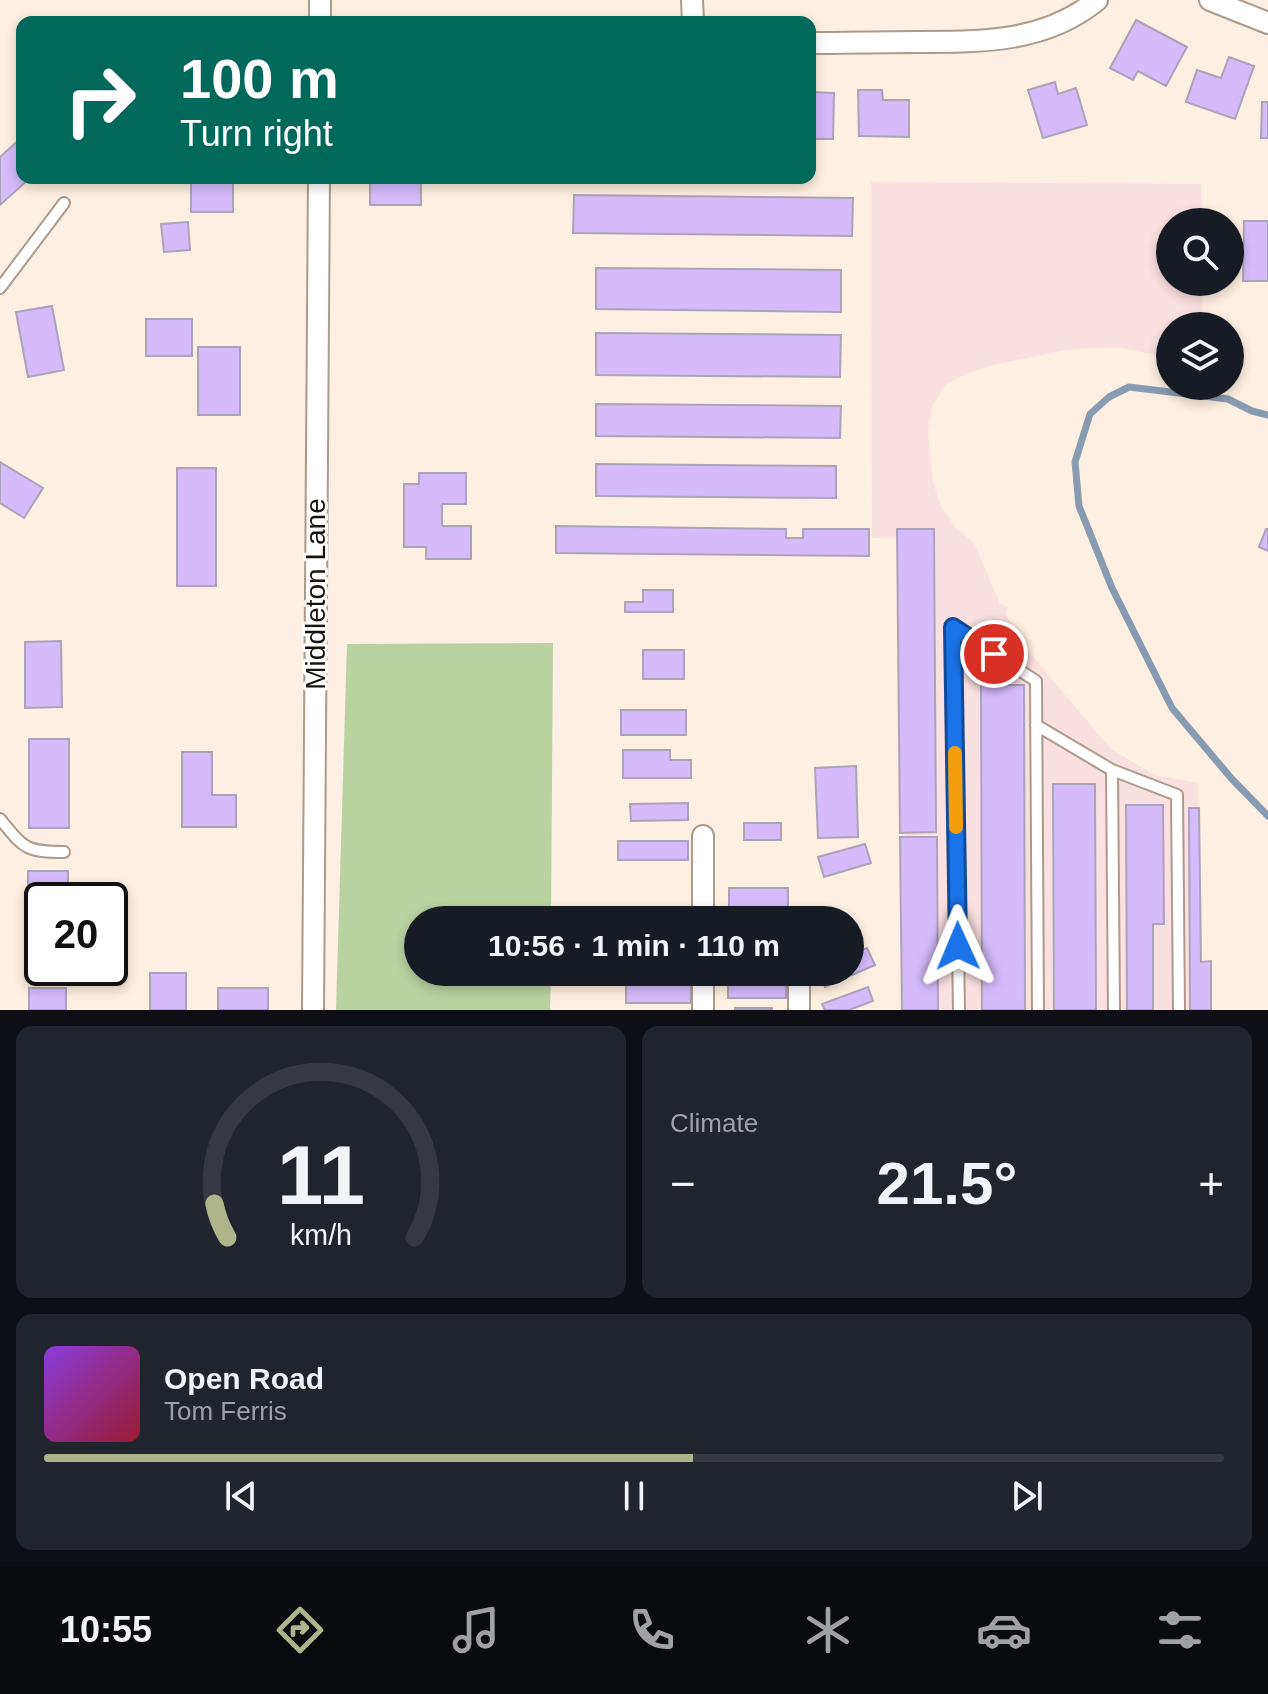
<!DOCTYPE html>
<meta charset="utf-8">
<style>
body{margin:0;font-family:Helvetica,sans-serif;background:#20242c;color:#f1f3f6;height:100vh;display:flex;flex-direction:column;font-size:30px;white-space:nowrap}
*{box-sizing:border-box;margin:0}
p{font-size:26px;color:#9ea1a6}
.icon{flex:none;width:44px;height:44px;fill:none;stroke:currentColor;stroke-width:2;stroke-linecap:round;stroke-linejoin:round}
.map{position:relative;height:1010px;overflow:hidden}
.drawer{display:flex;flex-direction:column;gap:16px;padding:16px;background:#0d0f14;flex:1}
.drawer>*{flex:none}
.hud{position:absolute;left:16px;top:16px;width:800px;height:168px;border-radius:16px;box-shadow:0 4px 12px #0003;background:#00695c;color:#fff;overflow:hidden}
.fabs{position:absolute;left:1156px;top:208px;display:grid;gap:16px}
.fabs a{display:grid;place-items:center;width:88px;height:88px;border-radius:50%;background:#171b24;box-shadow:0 4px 12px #0003;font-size:40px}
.speed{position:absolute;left:24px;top:882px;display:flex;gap:16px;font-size:40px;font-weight:700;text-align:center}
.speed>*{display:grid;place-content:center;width:104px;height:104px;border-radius:50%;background:#171b24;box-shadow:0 4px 12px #0003;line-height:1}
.speed .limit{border:4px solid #111;border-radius:12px;background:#fff;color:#111}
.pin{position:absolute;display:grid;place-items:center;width:68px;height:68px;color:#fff;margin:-34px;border:4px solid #fff;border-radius:50%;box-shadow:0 2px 8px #0007}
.me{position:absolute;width:88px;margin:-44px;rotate:359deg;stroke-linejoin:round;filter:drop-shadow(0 0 6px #0008)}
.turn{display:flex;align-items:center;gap:28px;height:168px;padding:0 32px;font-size:36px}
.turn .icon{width:104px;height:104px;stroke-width:2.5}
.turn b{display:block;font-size:56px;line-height:68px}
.big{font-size:60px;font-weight:800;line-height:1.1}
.drawer .card{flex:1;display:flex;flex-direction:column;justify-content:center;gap:12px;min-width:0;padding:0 28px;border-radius:16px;background:#20242c}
.drawer .dial{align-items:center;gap:0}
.dial svg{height:208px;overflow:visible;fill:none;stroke:#363941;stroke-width:7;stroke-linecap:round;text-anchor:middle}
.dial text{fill:#f1f3f6;stroke:none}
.song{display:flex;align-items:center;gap:24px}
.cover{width:96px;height:96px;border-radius:12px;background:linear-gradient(135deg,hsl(270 70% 55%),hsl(350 70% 35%))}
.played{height:8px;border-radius:4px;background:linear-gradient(90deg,#afb48a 55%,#363941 55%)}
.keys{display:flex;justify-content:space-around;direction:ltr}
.heat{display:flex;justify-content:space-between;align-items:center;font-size:44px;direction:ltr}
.drawer .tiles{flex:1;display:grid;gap:16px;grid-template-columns:1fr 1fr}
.card:last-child{grid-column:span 2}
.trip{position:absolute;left:404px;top:906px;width:460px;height:80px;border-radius:40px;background:#171b24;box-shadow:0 4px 12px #0003;font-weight:800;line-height:80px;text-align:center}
.menu{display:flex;height:128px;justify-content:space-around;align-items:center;background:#090b0e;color:#9ea1a6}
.menu .icon{width:56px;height:56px}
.menu .selected{color:#afb48a}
.menu b{font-size:36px;color:#f1f3f6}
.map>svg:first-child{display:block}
</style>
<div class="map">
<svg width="1268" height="1010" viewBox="0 0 1268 1010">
<rect width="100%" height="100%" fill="#fdefe1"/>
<path fill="#fbe0e1" d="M871,182L1201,184L1202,222H1170V282H1202L1203,326H1170V358L1117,347L1067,350L993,365L971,372L946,384L932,406L928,433L933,482L941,506L955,527L974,543L1000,604L1008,607L1006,614L1015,635L1110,748L1154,775L1198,783L1201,961H1211V1010H902L900,837H905V833L897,538H872Z"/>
<path fill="#bad1a0" d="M553,643L551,920H418V972H551L550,1010H336L347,644Z"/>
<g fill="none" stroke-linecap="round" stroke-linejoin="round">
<path stroke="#899bb0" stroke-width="7" d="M1268,415L1252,411L1228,399L1129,387L1109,397L1090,414L1075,462L1079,506L1112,588L1172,708L1231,778L1268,816"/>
</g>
<path fill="#d4bbfb" stroke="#aba3b8" stroke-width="2" d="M1136,20L1187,47L1166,86L1138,71L1133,80L1110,68Z
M1229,57L1254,66L1235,119L1186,102L1197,70L1221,78Z
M1055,82L1058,94L1076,88L1087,125L1043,138L1028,90Z
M858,90H882L883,100H909V137L859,136Z
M810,92L834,93L833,139H810Z
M1262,102H1268V138H1261Z
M22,137V178H30L0,205V157Z
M191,178H233V212H191Z
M382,178H421V205H370V180H382Z
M574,195L853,198L852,236L573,233Z
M1244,221H1268V281H1243Z
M188,222L190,250L164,252L161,224Z
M596,268L841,270V312L596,309Z
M52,306L64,370L28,377L16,312Z
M146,319H192V356H146Z
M596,333L841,335L840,377L596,375Z
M198,347H240V415H198Z
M596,404L841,406L840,438L596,436Z
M0,462L43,488L24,518L0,503Z
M596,464L836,466V498L596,496Z
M177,468H216V586H177Z
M419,473H466V504H442V526H471V559H426V547H404V484H419Z
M556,526L786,529V538H803V529H869V556L556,553Z
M897,529H934L936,832L900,833Z
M1266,529H1268V551L1259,547Z
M643,590H673V612H625V602H643Z
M61,641L62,707L25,708V642Z
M643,650H684V679H643Z
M981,685H1024L1025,1010H982Z
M621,710H686V735H621Z
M29,739H69V828H29Z
M623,750H670V760H691V778H623Z
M182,752H212V795H236V827H182Z
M856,766L858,837L818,838L815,768Z
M1053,784H1095L1096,1010H1054Z
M688,803V820L631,821L630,804Z
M1126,805H1163L1164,924H1153V1010H1127Z
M1189,808H1199L1201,962L1211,961V1010H1190Z
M744,823H781V840H744Z
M900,837H937L938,1010H902Z
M618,841H688V860H618Z
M865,844L871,863L824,877L818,857Z
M28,871H68V900H42V960H28Z
M729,888H788V908H729Z
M867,948L875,965L825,987L818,972H850V955Z
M150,973H186V1010H150Z
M728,980H786V998H728Z
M626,982H691V1003H626Z
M868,987L873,1001L849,1010H825L822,1004Z
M29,988H66V1010H29Z
M218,988H268V1010H218Z
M735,1008H772V1010H735Z"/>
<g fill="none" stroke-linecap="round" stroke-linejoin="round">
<defs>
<path id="service" d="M0,288L64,203
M1036,725L1112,770L1114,1010
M1112,770L1177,795L1179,1010
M0,819C24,848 25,852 64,852
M959,1010L953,627L1036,681L1038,1010"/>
<path id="minor" d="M320,0V22
M692,0L693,22
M1210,0L1268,23
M810,43C845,43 880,42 915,42C980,42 1045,43 1097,0
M703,836V920
M703,972V1010
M799,972V1010
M313,1010L319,178"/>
</defs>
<use href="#service" stroke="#ac9b8b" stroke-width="14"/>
<use href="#minor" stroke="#ac9b8b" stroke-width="24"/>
<use href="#service" stroke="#fff" stroke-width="10"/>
<use href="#minor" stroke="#fff" stroke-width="20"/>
</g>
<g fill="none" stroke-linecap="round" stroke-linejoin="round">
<defs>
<path id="route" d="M958,946L953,627L994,654"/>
</defs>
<use href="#route" stroke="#114b97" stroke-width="20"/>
<use href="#route" stroke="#1a73e8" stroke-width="14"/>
<path stroke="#f59e0b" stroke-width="14" d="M955,753L956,827"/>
</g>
<g text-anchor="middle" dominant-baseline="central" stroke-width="6" stroke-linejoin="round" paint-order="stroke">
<g font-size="28" fill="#18120c" stroke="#fff">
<text transform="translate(315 594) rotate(-90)">Middleton Lane</text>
</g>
</g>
</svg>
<div class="fabs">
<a><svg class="icon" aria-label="search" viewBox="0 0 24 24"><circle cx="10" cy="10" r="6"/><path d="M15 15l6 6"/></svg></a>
<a><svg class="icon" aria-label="layers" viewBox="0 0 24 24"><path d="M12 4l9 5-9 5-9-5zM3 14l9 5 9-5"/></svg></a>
</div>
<div class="speed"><div class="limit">20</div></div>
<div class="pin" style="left:994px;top:654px;background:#d93025"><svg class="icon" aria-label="arrive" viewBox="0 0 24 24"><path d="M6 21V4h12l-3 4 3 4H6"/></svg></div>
<svg class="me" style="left:958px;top:946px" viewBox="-20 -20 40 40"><path d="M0-17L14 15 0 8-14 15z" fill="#1a73e8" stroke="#fff" stroke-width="4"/></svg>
<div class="trip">10:56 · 1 min · 110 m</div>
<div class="hud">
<div class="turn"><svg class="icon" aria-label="right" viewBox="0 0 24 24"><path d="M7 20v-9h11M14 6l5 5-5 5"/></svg><div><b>100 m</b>Turn right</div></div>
</div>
</div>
<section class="drawer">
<div class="tiles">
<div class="card dial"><svg viewBox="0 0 100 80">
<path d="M14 69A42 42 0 1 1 86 69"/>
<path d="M14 69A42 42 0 0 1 9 56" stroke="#afb48a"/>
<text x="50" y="56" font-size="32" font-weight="700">11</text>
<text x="50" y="72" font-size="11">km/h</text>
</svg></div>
<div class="card"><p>Climate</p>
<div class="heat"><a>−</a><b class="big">21.5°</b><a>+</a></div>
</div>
<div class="card">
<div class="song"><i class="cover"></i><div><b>Open Road</b><p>Tom Ferris</p></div></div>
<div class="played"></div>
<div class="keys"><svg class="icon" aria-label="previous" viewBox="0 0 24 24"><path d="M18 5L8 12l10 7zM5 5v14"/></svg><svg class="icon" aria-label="pause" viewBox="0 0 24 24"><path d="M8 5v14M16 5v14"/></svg><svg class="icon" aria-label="next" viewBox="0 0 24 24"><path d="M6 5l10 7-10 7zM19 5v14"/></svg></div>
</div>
</div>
</section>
<nav class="menu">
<b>10:55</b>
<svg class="icon selected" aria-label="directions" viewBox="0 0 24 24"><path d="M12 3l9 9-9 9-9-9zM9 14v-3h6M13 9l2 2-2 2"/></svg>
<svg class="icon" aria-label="music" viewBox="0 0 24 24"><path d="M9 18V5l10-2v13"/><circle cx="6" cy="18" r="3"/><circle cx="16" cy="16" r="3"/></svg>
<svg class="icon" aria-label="phone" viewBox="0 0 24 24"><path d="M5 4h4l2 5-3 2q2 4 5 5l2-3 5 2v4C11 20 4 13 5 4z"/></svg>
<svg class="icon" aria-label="climate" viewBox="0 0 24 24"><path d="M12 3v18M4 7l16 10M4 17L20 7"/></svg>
<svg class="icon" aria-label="car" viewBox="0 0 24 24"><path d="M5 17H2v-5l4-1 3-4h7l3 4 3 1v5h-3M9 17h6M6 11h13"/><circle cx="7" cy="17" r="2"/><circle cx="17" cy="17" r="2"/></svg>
<svg class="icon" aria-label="filters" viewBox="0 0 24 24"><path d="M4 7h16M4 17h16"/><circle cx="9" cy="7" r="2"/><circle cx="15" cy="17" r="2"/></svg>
</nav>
